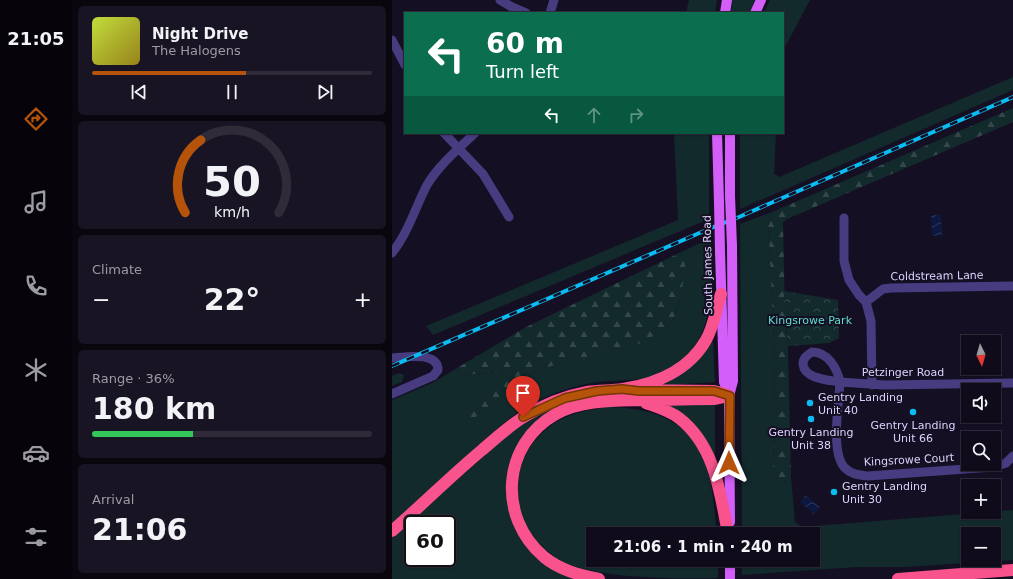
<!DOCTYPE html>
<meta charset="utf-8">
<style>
body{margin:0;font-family:"DejaVu Sans",sans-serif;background:#191423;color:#f1f3f6;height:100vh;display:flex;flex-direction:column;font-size:15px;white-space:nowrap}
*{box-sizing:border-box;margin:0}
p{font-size:13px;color:#9c9ba2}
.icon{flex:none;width:22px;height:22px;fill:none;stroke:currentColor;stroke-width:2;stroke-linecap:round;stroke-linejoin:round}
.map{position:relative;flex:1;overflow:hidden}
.panel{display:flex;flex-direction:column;gap:6px;padding:6px;background:#09060e;width:320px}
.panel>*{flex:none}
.banner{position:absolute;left:12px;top:12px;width:380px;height:122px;border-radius:0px;box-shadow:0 1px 3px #0004,0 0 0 1px #302b39;background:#0b6e4f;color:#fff;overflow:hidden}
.needle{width:26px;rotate:175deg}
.fabs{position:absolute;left:569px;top:335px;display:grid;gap:8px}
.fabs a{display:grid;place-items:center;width:40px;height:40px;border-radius:0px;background:#100b1a;box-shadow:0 1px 3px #0004,0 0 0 1px #302b39;font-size:20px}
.speed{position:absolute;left:12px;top:515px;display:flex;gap:8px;font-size:20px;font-weight:700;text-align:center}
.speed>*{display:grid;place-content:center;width:52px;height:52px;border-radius:50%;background:#100b1a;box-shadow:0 1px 3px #0004,0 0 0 1px #302b39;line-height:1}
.speed .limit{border:2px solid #111;border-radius:6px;background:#fff;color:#111}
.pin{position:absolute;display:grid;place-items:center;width:34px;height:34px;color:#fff;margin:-41px -17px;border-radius:50% 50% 50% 0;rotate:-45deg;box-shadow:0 0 4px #0007}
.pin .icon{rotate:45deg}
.me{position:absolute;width:44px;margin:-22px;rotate:0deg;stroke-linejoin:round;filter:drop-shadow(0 0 3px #0008)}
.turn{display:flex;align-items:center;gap:14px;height:84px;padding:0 16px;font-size:18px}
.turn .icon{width:52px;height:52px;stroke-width:2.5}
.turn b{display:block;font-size:28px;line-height:34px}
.lanes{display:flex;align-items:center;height:38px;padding:0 16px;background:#0003;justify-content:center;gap:20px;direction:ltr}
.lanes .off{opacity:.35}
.big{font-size:30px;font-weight:800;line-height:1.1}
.panel .widget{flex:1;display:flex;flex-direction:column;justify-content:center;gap:6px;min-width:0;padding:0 14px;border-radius:6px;background:#191423}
.panel .dial{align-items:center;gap:0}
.dial svg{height:104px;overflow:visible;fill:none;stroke:#302b39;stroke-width:7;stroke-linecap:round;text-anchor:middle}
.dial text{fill:#f1f3f6;stroke:none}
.song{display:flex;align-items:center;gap:12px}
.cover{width:48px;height:48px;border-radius:6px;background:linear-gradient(135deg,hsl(70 70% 55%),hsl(50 70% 35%))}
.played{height:4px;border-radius:2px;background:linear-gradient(90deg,#b45309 55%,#302b39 55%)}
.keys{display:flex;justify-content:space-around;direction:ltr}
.heat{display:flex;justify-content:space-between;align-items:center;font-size:22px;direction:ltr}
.charge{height:6px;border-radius:3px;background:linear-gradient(90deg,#34c759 36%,#302b39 0)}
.trip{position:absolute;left:194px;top:527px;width:234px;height:40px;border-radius:0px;background:#100b1a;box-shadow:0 1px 3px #0004,0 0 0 1px #302b39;font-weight:800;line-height:40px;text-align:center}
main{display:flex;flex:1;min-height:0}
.dock{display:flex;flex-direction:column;width:72px;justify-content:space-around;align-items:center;background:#06040a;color:#9c9ba2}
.dock .icon{width:28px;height:28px}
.dock .on{color:#b45309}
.dock b{font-size:18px;color:#f1f3f6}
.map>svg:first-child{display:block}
</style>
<main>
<nav class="dock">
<b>21:05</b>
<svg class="icon on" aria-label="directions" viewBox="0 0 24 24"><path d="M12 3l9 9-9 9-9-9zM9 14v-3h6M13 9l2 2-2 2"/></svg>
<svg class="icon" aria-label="music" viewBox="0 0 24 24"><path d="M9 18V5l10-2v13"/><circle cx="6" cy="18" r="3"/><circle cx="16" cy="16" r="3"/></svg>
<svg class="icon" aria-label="phone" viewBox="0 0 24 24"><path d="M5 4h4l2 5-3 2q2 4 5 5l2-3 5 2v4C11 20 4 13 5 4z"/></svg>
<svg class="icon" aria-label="climate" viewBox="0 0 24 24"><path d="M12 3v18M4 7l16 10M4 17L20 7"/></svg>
<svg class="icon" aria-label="car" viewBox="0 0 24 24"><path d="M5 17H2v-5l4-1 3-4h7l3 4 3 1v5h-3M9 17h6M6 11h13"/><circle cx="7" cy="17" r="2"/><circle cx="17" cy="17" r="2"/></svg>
<svg class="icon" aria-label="filters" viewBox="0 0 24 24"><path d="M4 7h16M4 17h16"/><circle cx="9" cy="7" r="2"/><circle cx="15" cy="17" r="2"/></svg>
</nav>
<section class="panel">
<div class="widget">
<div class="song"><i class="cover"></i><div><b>Night Drive</b><p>The Halogens</p></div></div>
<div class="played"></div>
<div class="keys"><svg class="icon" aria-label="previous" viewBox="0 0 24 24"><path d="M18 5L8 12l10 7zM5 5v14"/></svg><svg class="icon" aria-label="pause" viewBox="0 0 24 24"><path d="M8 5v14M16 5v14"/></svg><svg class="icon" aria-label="next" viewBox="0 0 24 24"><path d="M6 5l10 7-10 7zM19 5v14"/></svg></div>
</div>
<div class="widget dial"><svg viewBox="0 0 100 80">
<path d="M14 69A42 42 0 1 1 86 69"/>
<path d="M14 69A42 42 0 0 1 26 13" stroke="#b45309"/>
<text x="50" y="56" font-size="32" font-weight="700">50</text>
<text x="50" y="72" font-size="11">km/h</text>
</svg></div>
<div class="widget"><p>Climate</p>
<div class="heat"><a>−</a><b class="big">22°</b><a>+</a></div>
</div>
<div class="widget"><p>Range · 36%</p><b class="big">180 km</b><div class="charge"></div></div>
<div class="widget"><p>Arrival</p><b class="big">21:06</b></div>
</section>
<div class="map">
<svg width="621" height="579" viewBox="0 0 621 579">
<defs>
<pattern id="forest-firs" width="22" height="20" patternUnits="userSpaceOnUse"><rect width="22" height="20" fill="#122a2c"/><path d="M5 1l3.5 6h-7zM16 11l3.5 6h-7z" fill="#34484c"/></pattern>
<pattern id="park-crowns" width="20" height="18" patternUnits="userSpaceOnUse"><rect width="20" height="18" fill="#122a2c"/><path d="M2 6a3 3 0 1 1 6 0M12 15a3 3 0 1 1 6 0" fill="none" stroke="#34484c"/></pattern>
<pattern id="water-waves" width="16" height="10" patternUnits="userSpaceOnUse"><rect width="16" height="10" fill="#0c183f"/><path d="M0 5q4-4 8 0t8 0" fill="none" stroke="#2f395c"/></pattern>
</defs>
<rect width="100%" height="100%" fill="#150f23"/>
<path fill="#122a2c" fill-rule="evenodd" d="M297,0H325L323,13H294Z
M340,0H363L357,13H339Z
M378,0H418L391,51V13H372Z
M621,77V90L348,209V133H384L382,174L387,177Z
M282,133H317V219L41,335L34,326L286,220Z
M380,212L376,219L383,361L381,472L393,481L399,477L403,522L410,527L621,510V560L513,567H466L350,575V560H421V534H350L348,224ZM576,534H602V560H576Z
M319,238C319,281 325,336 285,364C274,371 262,377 249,379C233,381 216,380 200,383C181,386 161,393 143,402C120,414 100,433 81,450C54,475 27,499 0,523V400L40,383L65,368L66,373L70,375L109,372L113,374L111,379L113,391L129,379L159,366L273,329L282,318L289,297L292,255L285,254Z
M321,341L323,382L265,386L309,357Z
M7,373L12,375L10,382L0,386V376Z
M279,405H323V460L279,408Z
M216,407C257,408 297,418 313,462C321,484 322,510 325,534H201V560H326V578C281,579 214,579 173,563C117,534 108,461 161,424C177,413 197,410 216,407Z
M159,409L160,412L126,447L121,522L184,579H0V538L117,434L133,423ZM21,524H55V558H21Z"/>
<path fill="url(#forest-firs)" d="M621,108V122L395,219L391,222L393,316L396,347L399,477L393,481H387L381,472L383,361L376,219L380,212Z
M285,254L292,255L294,260L289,297L282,318L273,329L249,343L159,366L129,379L81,419H73L72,416L111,379L113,374L109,372L70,375L66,373L65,368L134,327Z"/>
<path fill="url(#park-crowns)" d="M392,291L446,300L447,338L437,343L396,346L393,316Z"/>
<path fill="url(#water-waves)" d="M539,215H549L550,236H540Z
M414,495L428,507L422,514L408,502Z"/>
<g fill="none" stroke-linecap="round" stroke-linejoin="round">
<path stroke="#473c80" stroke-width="9" d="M108,0L120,7L134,13
M158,13L162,0
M0,40L13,65
M52,133L91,174L117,217
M452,218V261L457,280L467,295L474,302L479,321L480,385
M0,253C16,233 23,208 35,185C47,165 66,149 83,133
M474,302L491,289L499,288L621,286
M420,352C436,352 445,368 448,382C437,380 412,379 411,364C411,358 415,355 420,352Z
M0,358C13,357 46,351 46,370L41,376L0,394
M621,383L492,385L448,382C447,403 438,453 453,468C460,475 468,475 476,476L602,467L614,463L621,456"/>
<path stroke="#d35ef8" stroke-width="10" d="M333,13L335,0
M363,13L369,0
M325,133L327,202
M338,133V196
M328,251L332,382L337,396
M338,522L337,396L341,381L340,246
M338,560V579"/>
<path stroke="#f8538c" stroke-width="12" d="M243,390L322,391L336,395
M254,403C265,407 278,411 287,418C323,446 328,492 336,534
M0,531C31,504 59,476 90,450C103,439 116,427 130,418C149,406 173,396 195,392C207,390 219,391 231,389C264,384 297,370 314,340C322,326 324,309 329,294
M207,579C187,575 168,570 152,557C105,517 110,444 164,414C191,399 226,401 256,400C278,400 301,399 323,399L337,396
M506,579L621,570"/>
<defs>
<path id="rail" d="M0,366L319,228L347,217L621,97"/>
</defs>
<use href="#rail" stroke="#0abcf1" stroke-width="4"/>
<use href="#rail" stroke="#150f23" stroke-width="2.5" stroke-dasharray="8" stroke-linecap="butt"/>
<path stroke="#d35ef8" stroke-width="10" d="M338,196L340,246
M327,202L328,251"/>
</g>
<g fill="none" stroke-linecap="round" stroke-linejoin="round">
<defs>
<path id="route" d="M131,417L173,398L205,391L230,389L247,391H322L338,396L337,463"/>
</defs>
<use href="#route" stroke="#753606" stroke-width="10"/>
<use href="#route" stroke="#b45309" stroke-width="7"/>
</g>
<g fill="#0abcf1" stroke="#150f23" stroke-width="1.5">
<circle cx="418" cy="403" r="4"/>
<circle cx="521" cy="412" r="4"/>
<circle cx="419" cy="419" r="4"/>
<circle cx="442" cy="492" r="4"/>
</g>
<g text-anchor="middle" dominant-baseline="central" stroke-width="4" stroke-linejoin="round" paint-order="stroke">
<g font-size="11" fill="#ddd2fd" stroke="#150f23">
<text transform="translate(316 265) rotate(-91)">South James Road</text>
<text transform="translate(545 276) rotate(-1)">Coldstream Lane</text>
<text x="511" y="372">Petzinger Road</text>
<text transform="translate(517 460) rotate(-3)">Kingsrowe Court</text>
</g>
<g font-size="11" fill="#61dacc" stroke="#150f23">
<text x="418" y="320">Kingsrowe Park</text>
</g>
<g font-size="11" fill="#ddd2fd" stroke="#150f23" text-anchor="start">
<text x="426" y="397">Gentry Landing<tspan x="426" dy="13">Unit 40</tspan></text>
<text x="521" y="425" text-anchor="middle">Gentry Landing<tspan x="521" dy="13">Unit 66</tspan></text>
<text x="419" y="432" text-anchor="middle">Gentry Landing<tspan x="419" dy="13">Unit 38</tspan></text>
<text x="450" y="486">Gentry Landing<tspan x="450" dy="13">Unit 30</tspan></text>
</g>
</g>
</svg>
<div class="fabs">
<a><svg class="needle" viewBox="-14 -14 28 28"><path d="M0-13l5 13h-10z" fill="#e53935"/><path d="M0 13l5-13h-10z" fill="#9c9ba2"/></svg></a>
<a><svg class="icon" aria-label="sound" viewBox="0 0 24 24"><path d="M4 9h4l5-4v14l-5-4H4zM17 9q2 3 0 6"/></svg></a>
<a><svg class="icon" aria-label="search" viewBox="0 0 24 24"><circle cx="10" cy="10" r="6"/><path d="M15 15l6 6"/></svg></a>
<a>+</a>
<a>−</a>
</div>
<div class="speed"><div class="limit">60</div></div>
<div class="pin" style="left:131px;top:417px;background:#d93025"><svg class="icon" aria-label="arrive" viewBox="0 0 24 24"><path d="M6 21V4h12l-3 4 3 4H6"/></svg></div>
<svg class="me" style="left:337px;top:463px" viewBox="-20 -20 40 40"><path d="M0-17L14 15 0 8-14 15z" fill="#b45309" stroke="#fff" stroke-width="4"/></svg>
<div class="trip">21:06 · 1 min · 240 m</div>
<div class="banner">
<div class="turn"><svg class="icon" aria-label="left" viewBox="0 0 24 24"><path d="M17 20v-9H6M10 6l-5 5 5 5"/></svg><div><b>60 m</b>Turn left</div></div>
<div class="lanes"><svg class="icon" aria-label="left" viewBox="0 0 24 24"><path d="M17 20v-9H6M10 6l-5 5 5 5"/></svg><svg class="icon off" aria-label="ahead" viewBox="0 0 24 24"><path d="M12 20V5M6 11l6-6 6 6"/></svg><svg class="icon off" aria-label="right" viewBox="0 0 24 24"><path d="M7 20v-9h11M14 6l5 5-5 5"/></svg></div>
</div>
</div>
</main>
